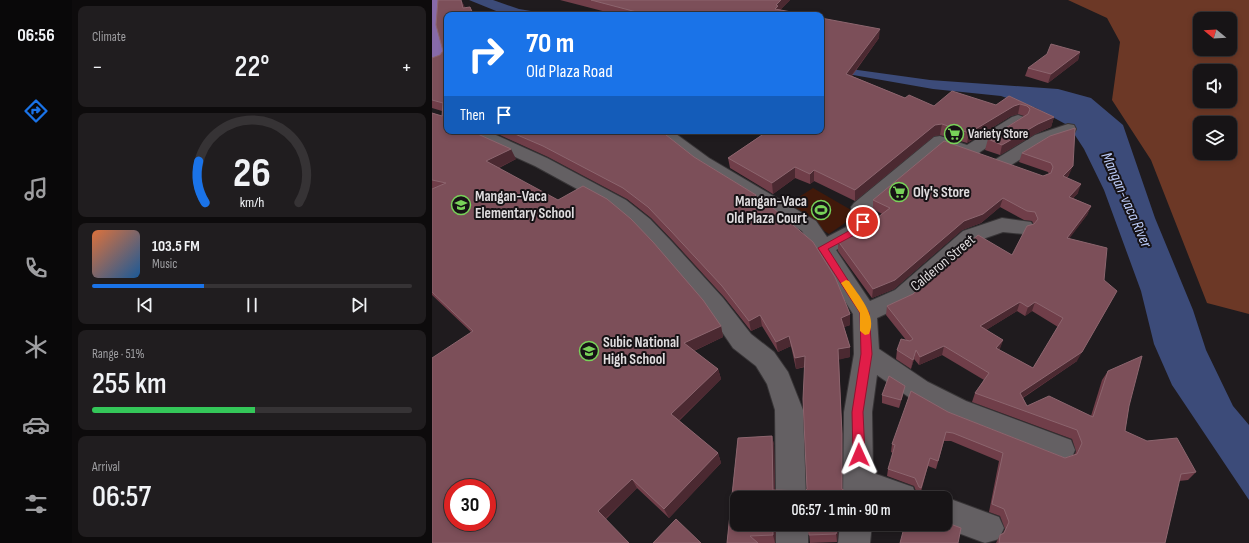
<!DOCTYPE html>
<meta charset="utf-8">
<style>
body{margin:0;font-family:"Sofia Sans Condensed",sans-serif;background:#201d1f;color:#f1f3f6;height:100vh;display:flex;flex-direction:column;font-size:15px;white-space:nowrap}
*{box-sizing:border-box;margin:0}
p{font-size:13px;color:#9e9ea1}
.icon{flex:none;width:22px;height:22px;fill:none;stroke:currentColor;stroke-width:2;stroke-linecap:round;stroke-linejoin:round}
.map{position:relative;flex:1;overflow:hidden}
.sheet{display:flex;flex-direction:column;gap:6px;padding:6px;background:#0d0b0c;width:360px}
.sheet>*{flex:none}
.guide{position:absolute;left:12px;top:12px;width:380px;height:122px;border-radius:8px;box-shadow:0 2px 6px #0003,0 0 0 1px #363335;background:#1a73e8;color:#fff;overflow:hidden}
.needle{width:26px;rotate:288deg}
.buttons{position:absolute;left:761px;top:12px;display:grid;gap:8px}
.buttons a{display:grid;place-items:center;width:44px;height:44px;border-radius:8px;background:#171416;box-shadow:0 2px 6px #0003,0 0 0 1px #363335;font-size:20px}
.speed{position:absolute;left:12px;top:479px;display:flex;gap:8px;font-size:20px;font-weight:700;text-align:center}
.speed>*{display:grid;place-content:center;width:52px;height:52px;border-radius:50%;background:#171416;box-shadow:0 2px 6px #0003,0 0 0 1px #363335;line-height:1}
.speed .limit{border:6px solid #d22;background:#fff;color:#111}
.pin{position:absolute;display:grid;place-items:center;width:34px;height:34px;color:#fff;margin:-17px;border:2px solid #fff;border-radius:50%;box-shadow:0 1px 4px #0007}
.me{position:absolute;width:44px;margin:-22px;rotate:359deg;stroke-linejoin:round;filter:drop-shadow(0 0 3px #0008)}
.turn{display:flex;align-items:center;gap:14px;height:84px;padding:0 16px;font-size:18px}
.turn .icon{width:52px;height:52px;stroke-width:2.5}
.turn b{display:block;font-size:28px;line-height:34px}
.then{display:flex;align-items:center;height:38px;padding:0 16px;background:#0003;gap:8px;font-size:15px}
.big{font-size:30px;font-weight:600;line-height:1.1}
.sheet .card{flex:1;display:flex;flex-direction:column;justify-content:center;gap:6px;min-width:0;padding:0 14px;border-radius:8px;background:#201d1f}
.sheet .dial{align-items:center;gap:0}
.dial svg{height:104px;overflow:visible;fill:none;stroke:#363335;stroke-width:7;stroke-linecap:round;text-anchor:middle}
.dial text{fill:#f1f3f6;stroke:none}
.song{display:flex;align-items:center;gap:12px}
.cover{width:48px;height:48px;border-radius:6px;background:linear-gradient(135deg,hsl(20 70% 55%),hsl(210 70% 35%))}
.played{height:4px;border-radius:2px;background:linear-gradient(90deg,#1a73e8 35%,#363335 35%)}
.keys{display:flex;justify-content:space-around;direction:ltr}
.heat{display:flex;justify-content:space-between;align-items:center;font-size:22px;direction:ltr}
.charge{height:6px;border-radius:3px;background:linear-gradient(90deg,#34c759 51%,#363335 0)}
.trip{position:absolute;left:298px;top:491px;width:222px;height:40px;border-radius:8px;background:#171416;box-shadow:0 2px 6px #0003,0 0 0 1px #363335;font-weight:600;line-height:40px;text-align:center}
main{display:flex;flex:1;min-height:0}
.menu{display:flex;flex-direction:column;width:72px;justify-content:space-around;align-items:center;background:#090809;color:#9e9ea1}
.menu .icon{width:28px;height:28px}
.menu .on{color:#1a73e8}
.menu b{font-size:18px;color:#f1f3f6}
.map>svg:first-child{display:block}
</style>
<main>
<nav class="menu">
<b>06:56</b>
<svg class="icon on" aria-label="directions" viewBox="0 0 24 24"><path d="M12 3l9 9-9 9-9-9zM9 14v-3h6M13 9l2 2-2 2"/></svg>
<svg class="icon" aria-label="music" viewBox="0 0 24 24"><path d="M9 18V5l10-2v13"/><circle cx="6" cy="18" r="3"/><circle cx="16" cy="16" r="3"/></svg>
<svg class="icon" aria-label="phone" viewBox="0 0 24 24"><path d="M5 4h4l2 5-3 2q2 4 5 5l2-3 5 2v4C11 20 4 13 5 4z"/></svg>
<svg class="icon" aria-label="climate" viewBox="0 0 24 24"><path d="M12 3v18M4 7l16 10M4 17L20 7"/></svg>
<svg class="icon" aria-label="car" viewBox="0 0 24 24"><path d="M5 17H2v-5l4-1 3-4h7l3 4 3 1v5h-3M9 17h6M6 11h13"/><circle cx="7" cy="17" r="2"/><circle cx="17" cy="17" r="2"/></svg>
<svg class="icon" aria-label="filters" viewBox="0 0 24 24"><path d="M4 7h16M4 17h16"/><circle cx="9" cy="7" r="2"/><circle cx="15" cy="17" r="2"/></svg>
</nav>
<section class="sheet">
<div class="card"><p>Climate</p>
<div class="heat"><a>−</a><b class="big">22°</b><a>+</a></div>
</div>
<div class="card dial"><svg viewBox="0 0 100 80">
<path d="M14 69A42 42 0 1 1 86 69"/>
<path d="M14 69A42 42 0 0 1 9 37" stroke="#1a73e8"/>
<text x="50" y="56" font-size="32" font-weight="700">26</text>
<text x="50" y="72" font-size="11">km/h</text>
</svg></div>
<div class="card">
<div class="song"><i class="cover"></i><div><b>103.5 FM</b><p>Music</p></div></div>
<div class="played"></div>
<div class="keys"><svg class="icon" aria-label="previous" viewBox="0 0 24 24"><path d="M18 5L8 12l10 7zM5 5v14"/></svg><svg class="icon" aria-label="pause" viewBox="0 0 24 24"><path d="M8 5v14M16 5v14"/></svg><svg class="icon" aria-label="next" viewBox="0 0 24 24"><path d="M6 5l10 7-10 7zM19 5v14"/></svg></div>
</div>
<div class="card"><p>Range · 51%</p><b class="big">255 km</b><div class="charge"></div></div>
<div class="card"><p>Arrival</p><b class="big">06:57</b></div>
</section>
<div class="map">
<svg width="817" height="543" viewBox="0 0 817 543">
<rect width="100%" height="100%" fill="#1f1b1e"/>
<path fill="#41190a" d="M381,188L426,214L397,234L353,206Z"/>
<path fill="#6c3826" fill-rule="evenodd" d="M636,0H817V314L775,303L719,160L680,100L688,42L675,18ZM768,19H798V49H768ZM768,71H798V101H768ZM768,123H798V153H768Z"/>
<path fill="#3c4b79" d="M37,0H61L87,9L123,15H74Z
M404,67L498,80L626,89L659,98L691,125L723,218L761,310L774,350L801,406L817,425V500L740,385L722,344L709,291L672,190L652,149L637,126L604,108L569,96L501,89L404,72Z"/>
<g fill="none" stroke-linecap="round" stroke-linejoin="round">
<defs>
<path id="minor" d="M586,115L592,117L594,120L592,123L548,152L545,156L539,157L510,148L439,209L441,222L432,235L404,250L438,301L463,290L531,231L570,218L599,222L602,227L599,232L592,234L571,232L545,241L479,302L445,318L447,349L496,382L534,401L639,440L643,450L639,460L629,464L514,419L478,398L445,375L440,412L441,473L481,487L485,498H411L412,412L422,354L421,314L370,231L265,166L221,131H240L277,158L384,221L395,237L418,225L421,221L419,207L422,203L502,137L508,136L535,145L580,117Z
M636,124L642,125L644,129L642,133L615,143L576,167L570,168L564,167L561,163L564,159L603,135Z
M33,131H55L115,158L194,200L218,219L240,242L291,298L319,334L342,352L356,372L371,410L374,498H344L343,410L335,384L324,366L301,348L275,310L226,252L204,229L180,208L103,166L35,135Z
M513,497L567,517L572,528L567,539L553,543L502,524H513V498H512Z
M344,524H376V543H344Z
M408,524H440L438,543H406Z"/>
<path id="major" d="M0,0H10L7,34L15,60L13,63L0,67Z"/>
</defs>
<use href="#minor" stroke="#383537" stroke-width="2"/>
<use href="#major" stroke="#383537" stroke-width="2"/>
<use href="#minor" fill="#646063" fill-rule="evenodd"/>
<use href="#major" fill="#876aa9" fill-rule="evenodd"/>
</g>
<path fill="#703e49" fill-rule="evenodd" d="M9,0H29L33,8L38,7L41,12L15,131L84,159L67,168L289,326L291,337L262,351L286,369L289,379L247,421L286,453L289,463L237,518L205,488L174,519L0,543L39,332L0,295V113L10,116V111L0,108V58L8,55L11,51Z
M128,0H358L348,10L376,15H186Z
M389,18L447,38L420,76L473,98L502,106L564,105L577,96L622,117L619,127L603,134L568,155L553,150L556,139L592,116L586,114L579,116L535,143L508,135L502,136L423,201L382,181L378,184L363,178L341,194L298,168L296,158L331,134L313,131H389Z
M648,52L646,60L616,83L593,76L596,68Z
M59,131H229L262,157L324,195L325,197L341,208L381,242L403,277L418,314V325L412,327L418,347V357L407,359L410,434V489L413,491V498H305V524H344L343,543H295L306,438L340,436L342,445L343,490L373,491L375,489L371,399L373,367L364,369L359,346L346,352L330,326L319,331L292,297L241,241L219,218L195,199L116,157Z
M618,136L637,175L635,178L646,193L641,198L659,206L655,215L637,238L645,361L591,398L595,406L659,416L670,380L676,371L697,406L693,431L764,472L756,480L747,481L733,543H564L568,535L571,533L573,529L568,516L557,512L567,461L519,441H512L504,469L496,466L488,495L485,494L482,486L455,476L456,469L461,453L459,452L460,444L516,412L633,458L643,454L644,451L640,439L540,402L543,393L552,380L510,355L487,365L482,359L479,369L464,359L465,350L474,340L454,315L455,306L580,255L602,225L600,221L592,220L568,207L549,223L530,230L462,289L440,298L406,251V241L433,227L450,214L441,209V200L611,176L617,174L616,172L587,162L590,153ZM585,311L593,316L600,311L626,327L601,368L567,350L571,340L554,330Z
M450,395H471L467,408L450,403Z
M376,524H406L405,542L378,543Z"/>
<path fill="#4b2931" d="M29,0L32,5L35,15L31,8Z
M349,0H358L346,12L343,9L344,5Z
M448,29L447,38L414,83V74Z
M648,52L646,60L616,83L619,74Z
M588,104L586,114L579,116L535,143L537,133L582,106Z
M622,117L619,127L603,134L568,155L570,145L606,124Z
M510,124L508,135L502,136L423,201V190L503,125Z
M79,149L84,159L60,171L54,161Z
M641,166L637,175L627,185L631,176Z
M363,167V178L341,194L340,183Z
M382,170V181L378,184V174Z
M649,184L646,193L633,206L637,197Z
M571,198L568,207L549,223L530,230L462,289L440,298L441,289L532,221Z
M659,206L655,215L631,247L635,238Z
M680,300L645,361L584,402L588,393Z
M588,302L585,311L546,335L548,326Z
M603,302L600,311L593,316L596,307Z
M418,314V325L409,328V318Z
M328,315L330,326L319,331L317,321Z
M289,326L291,337L255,354L252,343Z
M357,336L359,346L346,352L344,342Z
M571,340L568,349L561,357L564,348Z
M512,346L510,355L487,365L488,357Z
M418,347V357L406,360V349Z
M484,350L482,359L479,369L481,360Z
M373,356L374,366L364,369L363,358Z
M286,369L289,379L243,424L239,414Z
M340,436L342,445L343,498L341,490Z
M286,453L289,463L237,518L232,509Z
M200,479L205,488L173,519L166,511Z
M341,524H344L343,543L341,535Z
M406,524L405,542L404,534Z"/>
<path fill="#7c4f59" stroke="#8c656e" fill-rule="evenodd" d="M6,0H29L31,8L38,7L40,12L61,15H15V131H39L79,149L54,161L126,200L151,186L175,199L199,219L221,242L271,300L289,326L252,343L286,369L239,414L286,453L232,509L200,479L166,511L197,543H0V358L41,331L0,292V189L14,183L0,180V113L10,116L11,103L0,100V58L8,55L11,51L4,25ZM21,488H55V522H21Z
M159,0H349L344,5L346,6L343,9L376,15H216Z
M389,18L448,29L414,74L473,98L477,95L502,106L520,91L564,105L577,96L622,117L606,124L570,145L556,139L596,114L598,109L595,106L588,104L582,106L537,133L510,124L503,125L423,190L382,170L378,174L363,167L340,183L296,158L336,131H389Z
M619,44L648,52L619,74L596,68L615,54Z
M643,128L641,166L631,176L649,184L637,197L659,206L635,238L675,248L672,280L685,291L650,352L588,393L595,406L617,396L661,417L676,371L710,356L697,406L693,431L715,441L745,438L764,472L749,474L733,543H567L568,535L572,533L577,522L572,509L560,504L571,453L521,433L514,432L506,461L498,458L489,488L487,487L483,478L456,469L463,445L460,444L479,391L516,412L633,458L645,454L650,443L645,430L543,393L557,373L512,346L488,357L484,350L481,360L465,350L469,339L478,341L481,339L455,306L481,294L546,235L580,255L595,226L602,224L606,219L603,212L595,211L571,198L551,214L532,221L463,280L441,289L406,241L433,227L458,208L441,200L512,141L611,176L619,173L621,167L619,163L590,153L618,136ZM588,302L596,307L603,302L631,318L601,368L564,348L571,340L548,326Z
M76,131H229L262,157L324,195L323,196L341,208L381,242L403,277L418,314L409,318L418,347L406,349L410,434V489L413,491V498H305V524H341V535L318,536L326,543H295L306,438L340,436L341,490L373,491L375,489L371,399L373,356L363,358L357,336L344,342L328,315L317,321L290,286L238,230L216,207L191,188L111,146Z
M457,376L473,386L469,400L450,395Z
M244,519L269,543H221Z
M513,522L529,528L526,543H468L473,524H513Z
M376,524H406L404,534L377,535Z"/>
<path fill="#e11d48" stroke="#92132f" d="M431,219L435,222L428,232L396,249L437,313L440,354L431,412L433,455L431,459L427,460L422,459L421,455L420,412L429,354L428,313L386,248L422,228Z"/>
<path fill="#f59e0b" d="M414,280L417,281C426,295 446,316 437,334L433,335L428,331V313L409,283Z"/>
<defs>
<symbol id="supermarket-ring" viewBox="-11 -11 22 22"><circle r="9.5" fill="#161215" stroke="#78d259" stroke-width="1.5"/><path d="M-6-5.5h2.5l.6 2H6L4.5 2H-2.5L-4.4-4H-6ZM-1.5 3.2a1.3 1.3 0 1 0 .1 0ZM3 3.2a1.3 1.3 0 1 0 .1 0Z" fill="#78d259"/></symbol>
<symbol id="school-ring" viewBox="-11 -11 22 22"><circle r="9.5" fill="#161215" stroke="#78d259" stroke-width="1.5"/><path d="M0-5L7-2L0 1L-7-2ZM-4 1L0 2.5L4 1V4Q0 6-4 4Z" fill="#78d259"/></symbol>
<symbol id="stadium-ring" viewBox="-11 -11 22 22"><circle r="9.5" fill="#161215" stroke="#78d259" stroke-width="1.5"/><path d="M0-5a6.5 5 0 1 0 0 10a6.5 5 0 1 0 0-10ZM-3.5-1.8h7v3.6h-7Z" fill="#78d259"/></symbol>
</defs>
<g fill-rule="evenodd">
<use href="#supermarket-ring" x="511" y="123" width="22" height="22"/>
<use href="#supermarket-ring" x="456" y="181" width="22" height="22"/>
<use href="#school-ring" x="18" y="194" width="22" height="22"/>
<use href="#stadium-ring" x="378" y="199" width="22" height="22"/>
<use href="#school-ring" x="146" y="340" width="22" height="22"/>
</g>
<g text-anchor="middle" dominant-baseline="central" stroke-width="4" stroke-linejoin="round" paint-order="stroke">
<g font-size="13" font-weight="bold" fill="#dfdcde" stroke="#161215" text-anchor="start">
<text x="536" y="134">Variety Store</text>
</g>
<g font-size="15" font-weight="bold" fill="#dfdcde" stroke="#161215" text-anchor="start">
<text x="481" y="192">Oly's Store</text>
<text x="43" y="196">Mangan-Vaca<tspan x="43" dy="17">Elementary School</tspan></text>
<text x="375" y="201" text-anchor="end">Mangan-Vaca<tspan x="375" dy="17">Old Plaza Court</tspan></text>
<text x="171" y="342">Subic National<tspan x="171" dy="17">High School</tspan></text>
</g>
<g font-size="15" fill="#dfdcde" stroke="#161215">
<text transform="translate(511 263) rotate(-40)">Calderon Street</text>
</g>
<g font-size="16" font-style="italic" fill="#bcccf9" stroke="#161215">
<text transform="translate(694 200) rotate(66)">Mangan-vaca River</text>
</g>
</g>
</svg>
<div class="buttons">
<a><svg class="needle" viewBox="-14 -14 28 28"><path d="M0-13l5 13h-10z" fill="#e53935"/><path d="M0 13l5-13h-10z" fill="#9e9ea1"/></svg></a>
<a><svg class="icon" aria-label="sound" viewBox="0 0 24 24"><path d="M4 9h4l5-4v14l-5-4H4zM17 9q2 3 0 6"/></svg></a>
<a><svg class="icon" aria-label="layers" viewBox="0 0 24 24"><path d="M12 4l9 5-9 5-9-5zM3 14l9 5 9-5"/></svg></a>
</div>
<div class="speed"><div class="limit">30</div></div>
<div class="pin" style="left:431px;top:222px;background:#d93025"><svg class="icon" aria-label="arrive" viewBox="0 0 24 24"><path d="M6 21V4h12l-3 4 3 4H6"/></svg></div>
<svg class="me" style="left:427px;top:455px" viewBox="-20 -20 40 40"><path d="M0-17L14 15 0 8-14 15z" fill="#e11d48" stroke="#fff" stroke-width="4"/></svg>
<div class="trip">06:57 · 1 min · 90 m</div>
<div class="guide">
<div class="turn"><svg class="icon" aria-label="right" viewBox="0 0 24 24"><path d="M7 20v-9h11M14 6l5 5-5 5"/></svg><div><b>70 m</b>Old Plaza Road</div></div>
<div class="then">Then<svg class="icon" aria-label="arrive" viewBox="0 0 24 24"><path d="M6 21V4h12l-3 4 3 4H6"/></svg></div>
</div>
</div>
</main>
